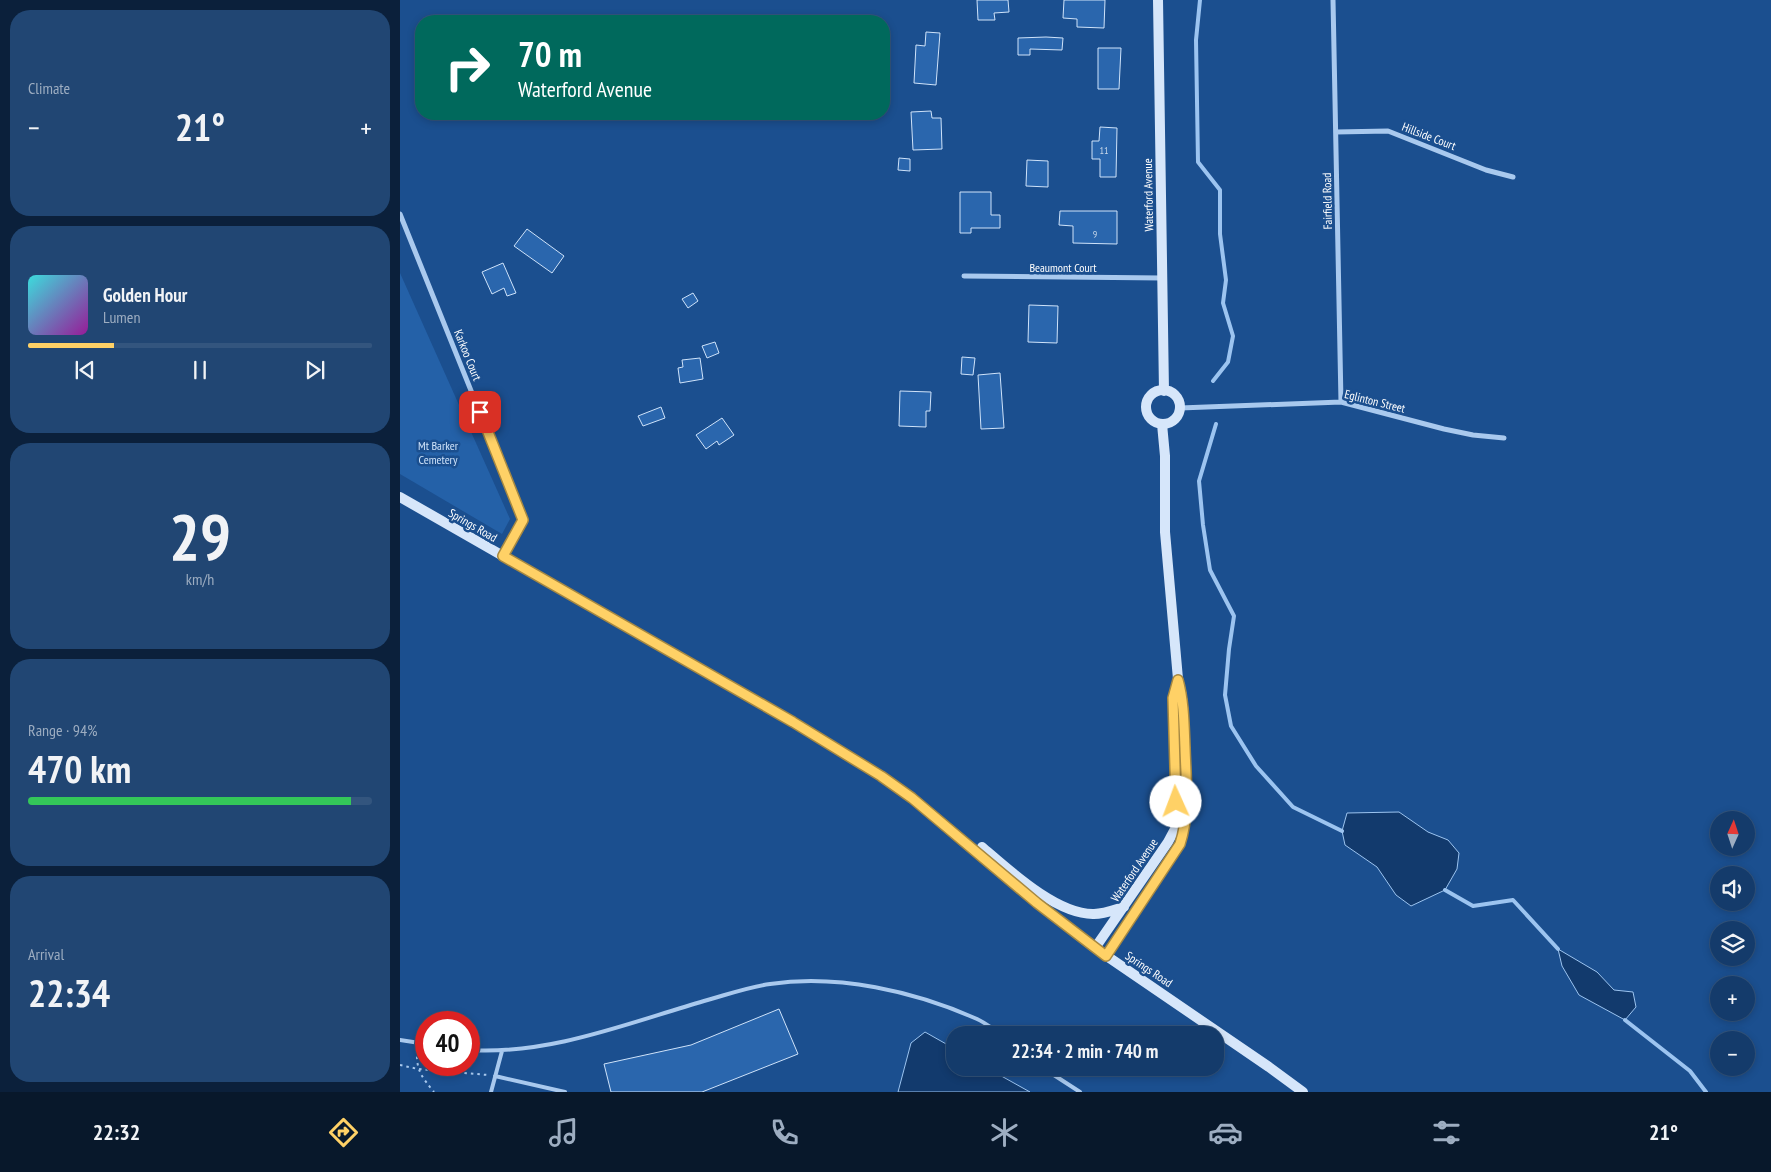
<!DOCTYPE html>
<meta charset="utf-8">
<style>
body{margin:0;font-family:"PT Sans Narrow",sans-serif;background:#214673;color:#f1f3f6;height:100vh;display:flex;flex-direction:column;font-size:19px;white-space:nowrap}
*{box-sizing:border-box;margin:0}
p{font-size:16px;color:#9dadc1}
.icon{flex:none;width:28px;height:28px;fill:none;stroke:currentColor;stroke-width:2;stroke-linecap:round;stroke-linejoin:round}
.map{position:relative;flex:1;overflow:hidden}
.drawer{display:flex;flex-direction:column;gap:10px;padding:10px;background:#0b203b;width:400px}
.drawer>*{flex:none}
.hud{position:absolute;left:15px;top:15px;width:475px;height:105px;border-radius:20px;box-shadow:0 2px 8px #0003,0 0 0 1px #33557e;background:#00695c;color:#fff;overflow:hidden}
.needle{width:32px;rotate:3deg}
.controls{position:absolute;left:1310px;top:811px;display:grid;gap:10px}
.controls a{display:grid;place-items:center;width:45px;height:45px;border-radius:50%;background:#143b6b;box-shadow:0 2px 8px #0003,0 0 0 1px #33557e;font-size:25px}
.speed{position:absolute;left:15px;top:1011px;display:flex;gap:10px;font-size:25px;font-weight:700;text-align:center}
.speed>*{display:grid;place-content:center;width:65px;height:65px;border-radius:50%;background:#143b6b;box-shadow:0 2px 8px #0003,0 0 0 1px #33557e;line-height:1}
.speed .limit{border:8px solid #d22;background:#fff;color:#111}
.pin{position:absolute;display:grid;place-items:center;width:42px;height:42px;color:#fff;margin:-21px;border-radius:10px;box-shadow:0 2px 8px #0006}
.me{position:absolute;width:55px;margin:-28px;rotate:358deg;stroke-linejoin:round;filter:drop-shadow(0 0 4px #0008)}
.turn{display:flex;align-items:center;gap:18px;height:105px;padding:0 20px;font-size:22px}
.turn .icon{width:65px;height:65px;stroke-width:2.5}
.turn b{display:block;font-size:35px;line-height:42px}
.big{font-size:38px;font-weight:800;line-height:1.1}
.drawer .card{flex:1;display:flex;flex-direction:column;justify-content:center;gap:8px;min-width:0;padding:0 18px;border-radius:20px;background:#214673}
.drawer .dial{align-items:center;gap:0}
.dial b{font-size:65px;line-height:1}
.song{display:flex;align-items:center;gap:15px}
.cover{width:60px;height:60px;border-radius:8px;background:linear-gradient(135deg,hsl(180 70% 55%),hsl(300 70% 35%))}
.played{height:5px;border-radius:2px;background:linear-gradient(90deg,#ffd166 25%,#33557e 25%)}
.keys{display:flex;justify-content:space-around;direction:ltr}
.heat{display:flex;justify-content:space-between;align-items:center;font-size:28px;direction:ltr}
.charge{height:8px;border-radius:4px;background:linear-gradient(90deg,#34c759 94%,#33557e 0)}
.trip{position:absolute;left:546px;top:1026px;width:278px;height:50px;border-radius:20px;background:#143b6b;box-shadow:0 2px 8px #0003,0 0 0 1px #33557e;font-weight:800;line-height:50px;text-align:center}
.tabs{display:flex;height:80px;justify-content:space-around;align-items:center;background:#08182b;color:#9dadc1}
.tabs .icon{width:35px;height:35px}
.tabs .current{color:#ffd166}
.tabs b{font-size:22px;color:#f1f3f6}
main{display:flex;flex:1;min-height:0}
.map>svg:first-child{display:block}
</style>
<main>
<section class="drawer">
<div class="card"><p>Climate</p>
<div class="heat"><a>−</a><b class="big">21°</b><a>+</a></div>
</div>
<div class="card">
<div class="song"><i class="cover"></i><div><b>Golden Hour</b><p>Lumen</p></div></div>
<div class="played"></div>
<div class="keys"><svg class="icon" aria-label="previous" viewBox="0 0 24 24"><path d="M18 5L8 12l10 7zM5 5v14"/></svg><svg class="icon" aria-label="pause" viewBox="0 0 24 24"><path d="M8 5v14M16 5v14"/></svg><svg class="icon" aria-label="next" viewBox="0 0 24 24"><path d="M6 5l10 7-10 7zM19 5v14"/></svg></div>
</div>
<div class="card dial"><b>29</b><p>km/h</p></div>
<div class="card"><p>Range · 94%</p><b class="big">470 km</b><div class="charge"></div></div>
<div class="card"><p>Arrival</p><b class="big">22:34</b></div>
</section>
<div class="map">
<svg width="1371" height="1092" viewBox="0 0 1371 1092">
<rect width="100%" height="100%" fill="#1b4f8f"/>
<path fill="#2461a8" d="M0,273L110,519L102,534L0,474Z"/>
<path fill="#123a6d" stroke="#9cc4f0" d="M999,812L1028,832L1048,840L1059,853L1057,869L1045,890L1011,906L996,895L977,867L945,845L942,831L947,813Z
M1158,949L1197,972L1214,990L1233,992L1236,1007L1225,1020L1179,995L1162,966Z
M525,1032L555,1049V1068H587L630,1092H498L511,1043Z"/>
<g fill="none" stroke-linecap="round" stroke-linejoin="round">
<path stroke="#9cc4f0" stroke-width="4" d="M800,0L796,40L798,162L820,190V234L826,280L823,303L833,336L828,362L813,381
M816,424L799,481L803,525L810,570L834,616L829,649L825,695L831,726L856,766L893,807L942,831
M1045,890L1073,906L1113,900L1158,949
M1225,1020L1290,1071L1306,1092"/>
</g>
<path fill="#2a66ad" stroke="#cfe3fa" d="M577,0H608L609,12L594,13L595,20H578Z
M664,0H705L704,28L677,27V19L663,18Z
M526,32L540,33L536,85L514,83L516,45L525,46Z
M646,37L663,38L662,50L630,49V55H618V38Z
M698,48H721L719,89H698Z
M531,111L532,118H541L542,149L513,150L511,112Z
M700,127L717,128L716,177H700V159H692V141H699Z
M499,158L510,159V171L498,170Z
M627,160L648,161V187L626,186Z
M560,192H591V215H600V228H571V233H560Z
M660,211H717V244L673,243V226L659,225Z
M127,229L164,256L152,273L114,246Z
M103,263L116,293L107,296L104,288L92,294L82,272Z
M293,293L298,301L288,308L282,299Z
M629,305L658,306L657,343L628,342Z
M315,342L319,353L307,358L302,346Z
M562,357L575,358L573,375L561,374Z
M300,358L303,379L280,383L278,368L283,367L282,360Z
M600,373L604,428L581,429L578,375Z
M500,391L531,392L530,411H526V427L499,426Z
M261,407L265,418L243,426L238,416Z
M322,418L334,435L319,445L317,441L306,449L296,435Z
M379,1009L398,1054L302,1092H211L204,1064L291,1045Z"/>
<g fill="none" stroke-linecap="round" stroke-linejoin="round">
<path stroke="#a9c9ee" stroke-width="2" stroke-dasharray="2.5 4" stroke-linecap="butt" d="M17,1050C16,1071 22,1077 34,1092
M0,1065L18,1069L88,1075"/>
<path stroke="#a9c9ee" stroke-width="4" d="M0,1040L26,1044
M69,1050C150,1055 228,1023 304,1001C326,995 348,987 370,984C438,974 514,991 577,1019C586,1023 594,1030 602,1035
M643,1068L680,1092
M95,1076L165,1092
M91,1092L102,1051"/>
<path stroke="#a9c9ee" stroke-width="5" d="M933,0L941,402
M936,132L988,131L1086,170L1113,177
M0,214L123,520L103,556
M564,276L762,278
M780,408L941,402L1044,429L1073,435L1104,438"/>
<path stroke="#d6e6fa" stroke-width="10" d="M758,0L764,391
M746 407a17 17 0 1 1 34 0a17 17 0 1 1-34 0Z
M0,497L393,722L481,776L512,798L637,903L695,948L869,1067L903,1092
M582,847C609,870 657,915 694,914C704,914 714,910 724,907
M695,948L768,842L776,827V802L773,698L778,680
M706,956L780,844C789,814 786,783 785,752C784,728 785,703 778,679L765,532V456L762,424"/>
</g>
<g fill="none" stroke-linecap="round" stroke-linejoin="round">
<defs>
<path id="route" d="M80,412L123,520L103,556L393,722L481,776L512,798L637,903L706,956L780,844C790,813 786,781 785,748C784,725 784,702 778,680L773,698L776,802"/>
</defs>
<use href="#route" stroke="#a68842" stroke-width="12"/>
<use href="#route" stroke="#ffd166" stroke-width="9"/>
</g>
<g text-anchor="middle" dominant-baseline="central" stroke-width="5" stroke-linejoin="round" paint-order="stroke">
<g font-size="10" fill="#cad9ea">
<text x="704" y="150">11</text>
<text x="695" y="234">9</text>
</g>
<g font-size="12" fill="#fff" stroke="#1b4f8f">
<text transform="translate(1029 136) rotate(21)">Hillside Court</text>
<text transform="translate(748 195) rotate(-91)">Waterford Avenue</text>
<text transform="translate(927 201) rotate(-91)">Fairfield Road</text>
<text x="663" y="267">Beaumont Court</text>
<text transform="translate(68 355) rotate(68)">Karkoo Court</text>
<text transform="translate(975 401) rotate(14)">Eglinton Street</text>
<text transform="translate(73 525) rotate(30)">Springs Road</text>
<text transform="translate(734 870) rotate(-56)">Waterford Avenue</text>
<text transform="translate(749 969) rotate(34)">Springs Road</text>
</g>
<g font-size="12" fill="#cfe3fa" stroke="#1b4f8f">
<text x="38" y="445">Mt Barker<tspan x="38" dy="14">Cemetery</tspan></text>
</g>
</g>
</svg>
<div class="controls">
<a><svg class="needle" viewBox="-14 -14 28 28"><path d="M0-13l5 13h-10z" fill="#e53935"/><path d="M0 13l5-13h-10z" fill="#9dadc1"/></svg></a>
<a><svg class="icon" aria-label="sound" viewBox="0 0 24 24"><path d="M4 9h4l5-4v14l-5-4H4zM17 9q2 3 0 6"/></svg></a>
<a><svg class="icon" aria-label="layers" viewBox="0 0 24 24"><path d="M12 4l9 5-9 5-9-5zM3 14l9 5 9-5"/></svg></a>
<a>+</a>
<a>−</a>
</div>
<div class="speed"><div class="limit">40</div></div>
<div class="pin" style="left:80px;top:412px;background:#d93025"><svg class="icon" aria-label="arrive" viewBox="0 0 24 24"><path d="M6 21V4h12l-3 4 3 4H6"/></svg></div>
<svg class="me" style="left:776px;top:802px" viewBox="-20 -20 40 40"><circle r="19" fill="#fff"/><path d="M0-13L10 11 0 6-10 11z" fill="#ffd166"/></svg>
<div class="trip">22:34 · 2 min · 740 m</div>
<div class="hud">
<div class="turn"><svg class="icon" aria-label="right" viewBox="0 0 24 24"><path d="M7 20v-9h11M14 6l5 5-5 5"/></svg><div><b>70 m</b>Waterford Avenue</div></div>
</div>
</div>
</main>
<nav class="tabs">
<b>22:32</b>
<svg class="icon current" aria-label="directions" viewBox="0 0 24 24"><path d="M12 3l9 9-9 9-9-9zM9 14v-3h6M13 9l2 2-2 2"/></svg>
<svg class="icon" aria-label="music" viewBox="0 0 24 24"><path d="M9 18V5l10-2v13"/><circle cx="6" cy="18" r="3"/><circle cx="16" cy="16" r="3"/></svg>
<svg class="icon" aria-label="phone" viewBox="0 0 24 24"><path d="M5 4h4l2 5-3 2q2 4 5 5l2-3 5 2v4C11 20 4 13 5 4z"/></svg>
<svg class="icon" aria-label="climate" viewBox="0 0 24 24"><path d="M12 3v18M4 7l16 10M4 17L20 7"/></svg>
<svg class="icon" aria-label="car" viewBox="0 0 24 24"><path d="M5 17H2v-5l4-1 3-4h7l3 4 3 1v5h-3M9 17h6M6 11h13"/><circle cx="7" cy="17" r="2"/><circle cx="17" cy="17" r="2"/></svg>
<svg class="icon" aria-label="filters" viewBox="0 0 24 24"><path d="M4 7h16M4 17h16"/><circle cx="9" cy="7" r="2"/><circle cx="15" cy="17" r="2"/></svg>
<b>21°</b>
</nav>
